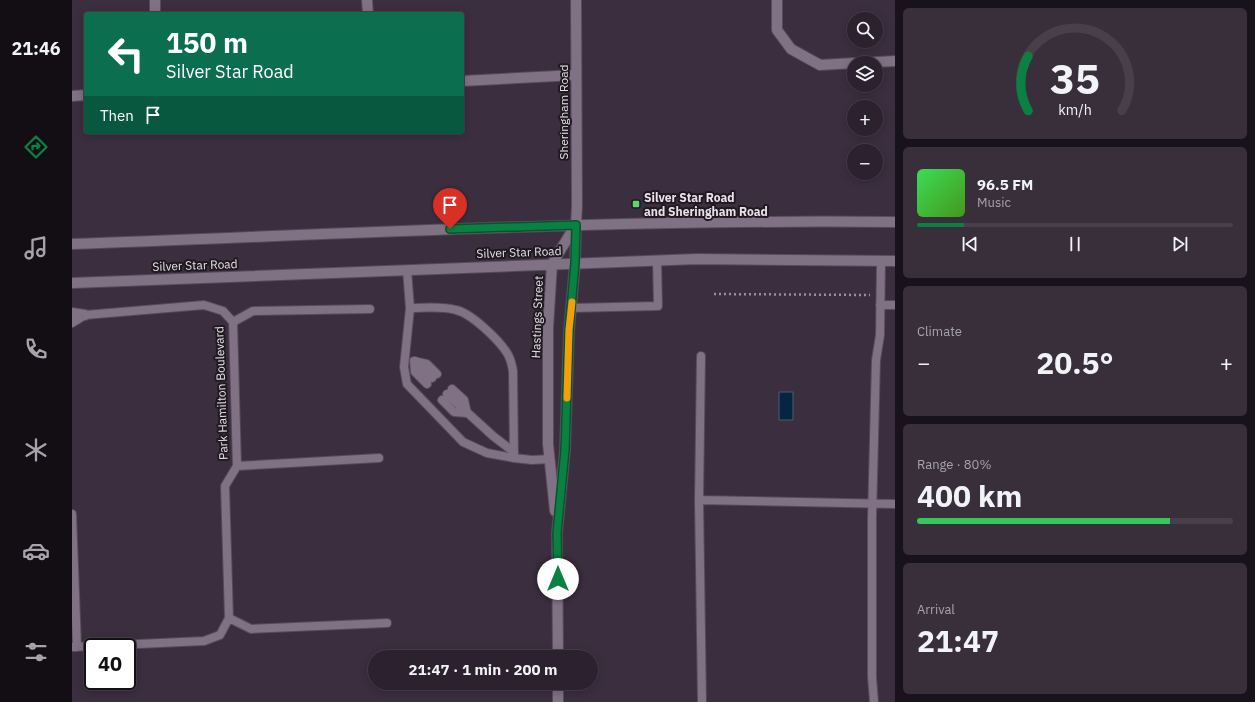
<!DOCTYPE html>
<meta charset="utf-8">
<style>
body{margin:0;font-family:"IBM Plex Sans",sans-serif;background:#382f3b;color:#f1f3f6;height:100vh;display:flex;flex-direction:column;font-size:15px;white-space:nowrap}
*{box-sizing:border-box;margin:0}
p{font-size:13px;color:#a6a4aa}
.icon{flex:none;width:22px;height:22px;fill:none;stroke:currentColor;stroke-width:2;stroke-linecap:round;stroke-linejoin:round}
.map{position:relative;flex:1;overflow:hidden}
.sheet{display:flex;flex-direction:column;gap:8px;padding:8px;background:#18131a;width:360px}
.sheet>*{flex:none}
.top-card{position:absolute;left:12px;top:12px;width:380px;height:122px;border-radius:4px;box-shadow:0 2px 10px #0003,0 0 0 1px #483f4b;background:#0b6e4f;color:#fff;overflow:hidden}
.tools{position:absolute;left:775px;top:12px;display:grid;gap:8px}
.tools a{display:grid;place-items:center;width:36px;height:36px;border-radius:50%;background:#2c222f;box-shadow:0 2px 10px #0003,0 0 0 1px #483f4b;font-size:20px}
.speed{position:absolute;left:12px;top:638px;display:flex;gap:8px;font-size:20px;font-weight:700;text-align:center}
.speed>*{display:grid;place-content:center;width:52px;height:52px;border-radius:50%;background:#2c222f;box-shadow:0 2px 10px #0003,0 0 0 1px #483f4b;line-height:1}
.speed .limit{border:2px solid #111;border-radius:6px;background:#fff;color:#111}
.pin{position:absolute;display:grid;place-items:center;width:34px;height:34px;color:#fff;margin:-41px -17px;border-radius:50% 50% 50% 0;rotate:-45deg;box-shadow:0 0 4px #0007}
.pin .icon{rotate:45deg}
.me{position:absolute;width:44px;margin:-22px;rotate:0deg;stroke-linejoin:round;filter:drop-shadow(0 0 3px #0008)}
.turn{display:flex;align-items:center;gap:14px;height:84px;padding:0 16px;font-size:18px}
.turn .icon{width:52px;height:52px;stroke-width:2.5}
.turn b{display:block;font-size:28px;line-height:34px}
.then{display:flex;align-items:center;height:38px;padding:0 16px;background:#0003;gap:8px;font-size:15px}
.big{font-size:30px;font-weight:700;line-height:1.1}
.sheet .widget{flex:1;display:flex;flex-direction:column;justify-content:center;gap:6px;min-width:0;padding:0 14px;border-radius:6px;background:#382f3b}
.sheet .dial{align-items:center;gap:0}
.dial svg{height:104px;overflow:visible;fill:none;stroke:#483f4b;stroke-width:7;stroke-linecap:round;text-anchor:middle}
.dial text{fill:#f1f3f6;stroke:none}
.song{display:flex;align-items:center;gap:12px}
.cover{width:48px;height:48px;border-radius:6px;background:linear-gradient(135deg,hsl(130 70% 55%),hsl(100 70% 35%))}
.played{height:4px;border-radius:2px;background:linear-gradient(90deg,#0b8043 15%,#483f4b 15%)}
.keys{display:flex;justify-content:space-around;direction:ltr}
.heat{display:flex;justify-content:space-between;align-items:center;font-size:22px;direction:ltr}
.charge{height:6px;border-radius:3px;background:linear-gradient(90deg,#34c759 80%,#483f4b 0)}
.trip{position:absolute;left:296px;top:650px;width:230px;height:40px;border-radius:20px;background:#2c222f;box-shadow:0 2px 10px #0003,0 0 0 1px #483f4b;font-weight:700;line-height:40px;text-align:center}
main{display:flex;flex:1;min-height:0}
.tabs{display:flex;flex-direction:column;width:72px;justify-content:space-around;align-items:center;background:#120e13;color:#a6a4aa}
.tabs .icon{width:28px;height:28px}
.tabs .selected{color:#0b8043}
.tabs b{font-size:18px;color:#f1f3f6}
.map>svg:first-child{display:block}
</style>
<main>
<nav class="tabs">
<b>21:46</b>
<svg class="icon selected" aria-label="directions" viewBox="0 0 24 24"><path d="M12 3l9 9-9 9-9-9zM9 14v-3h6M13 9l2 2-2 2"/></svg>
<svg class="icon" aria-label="music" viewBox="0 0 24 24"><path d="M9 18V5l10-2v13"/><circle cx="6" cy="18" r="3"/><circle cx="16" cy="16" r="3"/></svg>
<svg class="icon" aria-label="phone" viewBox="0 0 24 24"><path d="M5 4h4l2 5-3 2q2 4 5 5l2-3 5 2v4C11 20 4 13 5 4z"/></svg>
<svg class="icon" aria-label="climate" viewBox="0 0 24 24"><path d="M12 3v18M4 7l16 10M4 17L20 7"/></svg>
<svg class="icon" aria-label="car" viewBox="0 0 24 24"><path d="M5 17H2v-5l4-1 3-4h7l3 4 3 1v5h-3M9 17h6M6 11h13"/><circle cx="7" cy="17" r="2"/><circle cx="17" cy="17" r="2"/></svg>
<svg class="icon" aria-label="filters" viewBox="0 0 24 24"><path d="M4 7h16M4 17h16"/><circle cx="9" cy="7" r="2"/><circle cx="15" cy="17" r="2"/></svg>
</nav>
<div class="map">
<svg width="823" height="702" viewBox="0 0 823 702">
<rect width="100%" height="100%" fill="#3b2e3f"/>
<path fill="#062541" stroke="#4a5d74" d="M707,392H721V420H707Z"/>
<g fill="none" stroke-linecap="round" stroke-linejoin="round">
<defs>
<path id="lane" d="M335,270L338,308C353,308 370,306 384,310C399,313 427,340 435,353C439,359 440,365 441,371L442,458L460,460L478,459
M808,305H823
M338,308L332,367L335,384L391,442L415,453L442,458
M499,308L586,306L585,260
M161,322L181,311L298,309
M0,323L13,315L132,305L151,311L161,322L165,466L153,486L157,618L148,635L132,641L0,647
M629,356L627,500L630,702
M343,361L360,378
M355,384L343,372L342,361L355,364L365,374
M375,394L421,436L442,452
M370,400L382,412L395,413L392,400L380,389
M165,466L307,458
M627,500L823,504
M0,514L5,647
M157,618L179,629L315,623
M802,702L800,677V518L804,360L808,335L809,261"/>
<path id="street" d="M83,0V14
M295,0L296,14
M504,0L505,206L504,225
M705,0V30L719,49L748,65L782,63
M788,63L823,61
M390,81L504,75
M0,96L14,95
M0,313L13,315"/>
<path id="secondary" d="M0,244C274,234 548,219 823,222
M0,283L625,259L823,261
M483,511L476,444V328L480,264L503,226
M486,657L485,533L493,450L497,331L503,263L504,225
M486,683V702"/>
</defs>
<use href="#lane" stroke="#564b59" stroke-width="10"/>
<use href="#street" stroke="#564b59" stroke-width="12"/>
<use href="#secondary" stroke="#564b59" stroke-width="12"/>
<path stroke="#998f9c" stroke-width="2.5" stroke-dasharray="2 3" stroke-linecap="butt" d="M642,294L798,295"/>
<use href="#lane" stroke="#807184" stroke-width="8"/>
<use href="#street" stroke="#807184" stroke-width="10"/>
<use href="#secondary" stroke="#807184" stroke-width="10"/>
</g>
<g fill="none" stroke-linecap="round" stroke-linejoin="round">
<defs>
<path id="route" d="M378,229L504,225L503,263L497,330L493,450L485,533L486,579"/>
</defs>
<use href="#route" stroke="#07532c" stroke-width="10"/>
<use href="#route" stroke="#0b8043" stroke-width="7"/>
<path stroke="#f59e0b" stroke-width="7" d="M495,398L497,330L500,302"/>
</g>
<rect fill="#5fd56b" stroke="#1f1920" stroke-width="1.5" x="560" y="200" width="8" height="8" rx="2"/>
<g text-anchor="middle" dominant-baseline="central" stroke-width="4" stroke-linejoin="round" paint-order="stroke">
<g font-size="12" fill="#e9e0eb" stroke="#1f1920">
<text transform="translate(491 112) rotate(-90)">Sheringham Road</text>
<text transform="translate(447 252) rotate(-2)">Silver Star Road</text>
<text transform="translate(123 265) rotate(-2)">Silver Star Road</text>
<text transform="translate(465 317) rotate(-88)">Hastings Street</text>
<text transform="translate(149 393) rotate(-92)">Park Hamilton Boulevard</text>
</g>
<g font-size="12" font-weight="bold" fill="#e9e0eb" stroke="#1f1920" text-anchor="start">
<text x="572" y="197">Silver Star Road<tspan x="572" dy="14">and Sheringham Road</tspan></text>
</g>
</g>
</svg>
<div class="tools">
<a><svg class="icon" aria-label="search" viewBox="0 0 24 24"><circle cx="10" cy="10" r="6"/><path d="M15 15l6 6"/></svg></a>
<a><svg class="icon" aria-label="layers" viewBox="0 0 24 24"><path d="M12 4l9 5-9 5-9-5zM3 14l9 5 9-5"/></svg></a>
<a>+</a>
<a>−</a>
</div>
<div class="speed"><div class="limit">40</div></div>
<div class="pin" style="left:378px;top:229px;background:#d93025"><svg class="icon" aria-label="arrive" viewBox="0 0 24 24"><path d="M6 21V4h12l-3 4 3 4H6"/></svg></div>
<svg class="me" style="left:486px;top:579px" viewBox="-20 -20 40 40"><circle r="19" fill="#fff"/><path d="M0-13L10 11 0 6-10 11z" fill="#0b8043"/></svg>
<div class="trip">21:47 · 1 min · 200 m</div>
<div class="top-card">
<div class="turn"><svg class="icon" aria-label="left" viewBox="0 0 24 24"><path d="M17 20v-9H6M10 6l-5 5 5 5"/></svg><div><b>150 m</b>Silver Star Road</div></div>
<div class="then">Then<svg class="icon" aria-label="arrive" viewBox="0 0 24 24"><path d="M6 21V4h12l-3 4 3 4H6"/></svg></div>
</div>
</div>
<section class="sheet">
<div class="widget dial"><svg viewBox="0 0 100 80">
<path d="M14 69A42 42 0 1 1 86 69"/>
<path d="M14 69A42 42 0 0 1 14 27" stroke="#0b8043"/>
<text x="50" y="56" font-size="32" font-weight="700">35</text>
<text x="50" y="72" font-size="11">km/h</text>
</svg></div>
<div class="widget">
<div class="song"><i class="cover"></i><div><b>96.5 FM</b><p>Music</p></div></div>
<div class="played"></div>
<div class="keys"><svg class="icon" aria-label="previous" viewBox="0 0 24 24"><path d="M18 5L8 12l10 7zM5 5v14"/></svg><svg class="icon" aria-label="pause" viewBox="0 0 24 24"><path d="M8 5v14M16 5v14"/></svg><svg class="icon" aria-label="next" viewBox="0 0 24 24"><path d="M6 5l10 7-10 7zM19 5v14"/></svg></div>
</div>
<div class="widget"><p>Climate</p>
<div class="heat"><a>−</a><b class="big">20.5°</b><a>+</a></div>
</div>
<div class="widget"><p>Range · 80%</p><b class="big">400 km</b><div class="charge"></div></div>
<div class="widget"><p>Arrival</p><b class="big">21:47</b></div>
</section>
</main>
